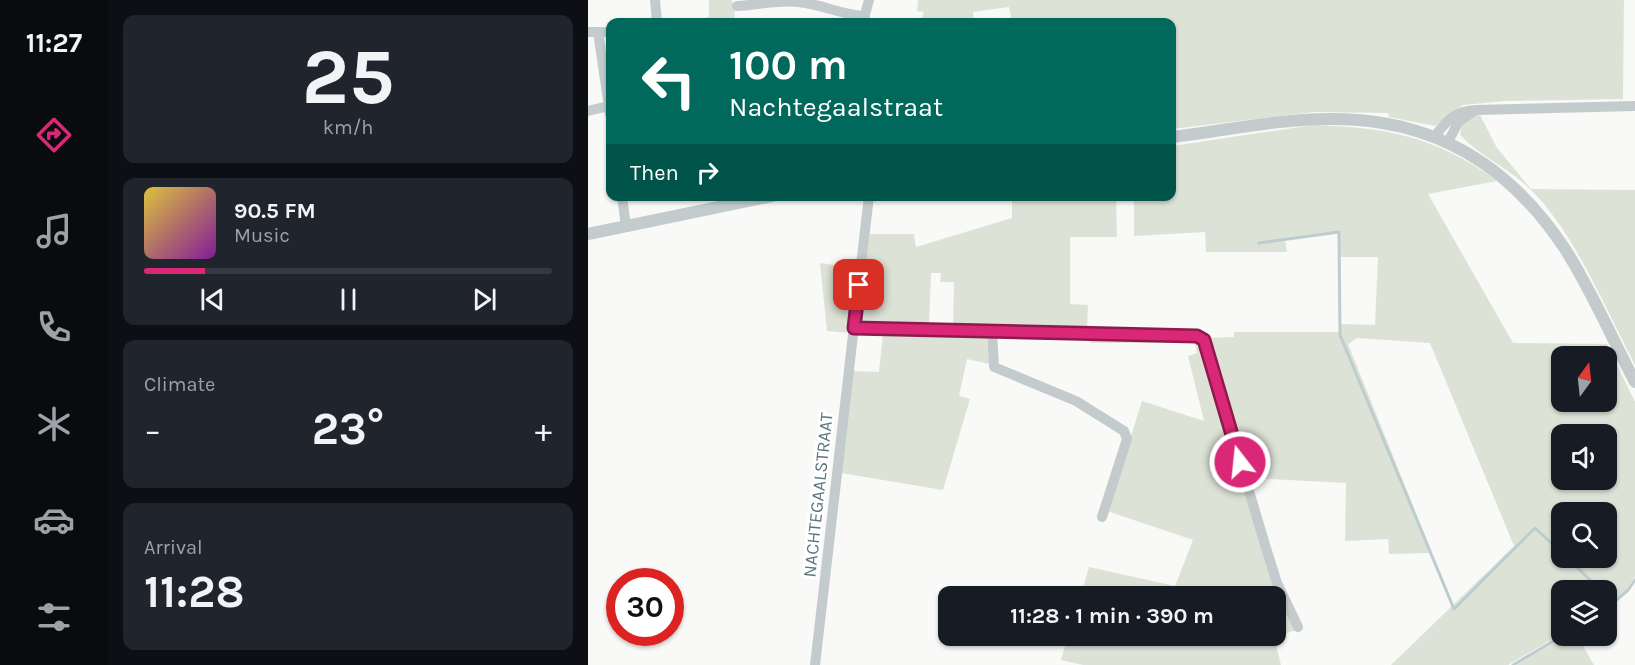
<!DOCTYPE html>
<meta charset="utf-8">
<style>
body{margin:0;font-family:Karla,sans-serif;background:#20242c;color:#f1f3f6;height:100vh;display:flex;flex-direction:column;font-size:22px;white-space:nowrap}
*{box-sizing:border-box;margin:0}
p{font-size:20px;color:#9ea1a6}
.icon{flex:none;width:33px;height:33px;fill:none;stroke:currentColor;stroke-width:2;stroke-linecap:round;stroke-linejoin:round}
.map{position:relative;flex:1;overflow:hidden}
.details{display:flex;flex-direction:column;gap:15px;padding:15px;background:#0d0f14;width:480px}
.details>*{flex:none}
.top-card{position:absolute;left:18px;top:18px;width:570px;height:183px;border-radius:12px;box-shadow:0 2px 4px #0004;background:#00695c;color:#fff;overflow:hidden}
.needle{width:39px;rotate:15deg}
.fabs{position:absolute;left:963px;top:346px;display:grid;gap:12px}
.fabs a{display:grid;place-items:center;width:66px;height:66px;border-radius:12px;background:#171b24;box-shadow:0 2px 4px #0004;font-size:30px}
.speed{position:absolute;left:18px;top:568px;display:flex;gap:12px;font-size:30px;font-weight:700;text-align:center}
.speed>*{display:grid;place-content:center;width:78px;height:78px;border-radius:50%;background:#171b24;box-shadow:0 2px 4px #0004;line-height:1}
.speed .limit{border:9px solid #d22;background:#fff;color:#111}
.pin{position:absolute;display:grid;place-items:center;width:51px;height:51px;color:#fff;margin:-26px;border-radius:12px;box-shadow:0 3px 9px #0006}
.me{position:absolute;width:66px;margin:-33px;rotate:344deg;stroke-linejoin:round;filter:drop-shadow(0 0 4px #0008)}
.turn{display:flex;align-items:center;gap:21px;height:126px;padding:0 24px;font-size:27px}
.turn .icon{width:78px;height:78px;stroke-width:2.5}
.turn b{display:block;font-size:42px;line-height:51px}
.then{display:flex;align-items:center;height:57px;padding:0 24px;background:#0003;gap:12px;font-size:22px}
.big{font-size:45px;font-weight:700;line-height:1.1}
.details .card{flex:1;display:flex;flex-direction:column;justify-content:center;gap:9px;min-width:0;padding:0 21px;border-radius:12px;background:#20242c}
.details .dial{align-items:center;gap:0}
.dial b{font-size:78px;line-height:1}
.song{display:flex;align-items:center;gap:18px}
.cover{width:72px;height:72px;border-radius:9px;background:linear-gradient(135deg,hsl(50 70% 55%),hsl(290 70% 35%))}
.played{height:6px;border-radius:3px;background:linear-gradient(90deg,#db2777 15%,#363941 15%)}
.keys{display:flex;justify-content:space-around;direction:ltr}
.heat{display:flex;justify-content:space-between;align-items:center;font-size:33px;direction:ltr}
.trip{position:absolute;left:350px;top:586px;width:348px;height:60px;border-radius:12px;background:#171b24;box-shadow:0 2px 4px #0004;font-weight:700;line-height:60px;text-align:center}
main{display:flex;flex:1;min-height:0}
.tabs{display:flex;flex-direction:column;width:108px;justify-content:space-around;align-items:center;background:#090b0e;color:#9ea1a6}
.tabs .icon{width:42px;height:42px}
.tabs .active{color:#db2777}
.tabs b{font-size:27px;color:#f1f3f6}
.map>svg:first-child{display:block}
</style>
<main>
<nav class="tabs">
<b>11:27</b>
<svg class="icon active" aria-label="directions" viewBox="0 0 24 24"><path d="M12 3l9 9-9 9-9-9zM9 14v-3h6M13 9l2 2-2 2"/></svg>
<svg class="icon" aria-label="music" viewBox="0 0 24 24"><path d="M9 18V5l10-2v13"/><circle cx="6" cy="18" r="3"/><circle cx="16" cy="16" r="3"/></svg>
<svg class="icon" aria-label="phone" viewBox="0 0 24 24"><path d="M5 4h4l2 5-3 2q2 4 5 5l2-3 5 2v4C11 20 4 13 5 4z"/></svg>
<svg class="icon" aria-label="climate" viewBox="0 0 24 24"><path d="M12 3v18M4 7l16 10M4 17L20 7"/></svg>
<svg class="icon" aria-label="car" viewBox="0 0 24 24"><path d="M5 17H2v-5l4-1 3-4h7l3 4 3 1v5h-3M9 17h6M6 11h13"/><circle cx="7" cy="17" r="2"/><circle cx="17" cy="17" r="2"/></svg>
<svg class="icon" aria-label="filters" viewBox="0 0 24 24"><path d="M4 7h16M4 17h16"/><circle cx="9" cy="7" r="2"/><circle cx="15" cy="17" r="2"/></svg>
</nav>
<section class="details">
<div class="card dial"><b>25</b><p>km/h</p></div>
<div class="card">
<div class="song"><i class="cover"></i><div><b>90.5 FM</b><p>Music</p></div></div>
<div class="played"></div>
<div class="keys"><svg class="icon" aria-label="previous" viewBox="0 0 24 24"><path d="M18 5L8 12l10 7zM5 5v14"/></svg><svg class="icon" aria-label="pause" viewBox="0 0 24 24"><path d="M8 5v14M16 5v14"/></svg><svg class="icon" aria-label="next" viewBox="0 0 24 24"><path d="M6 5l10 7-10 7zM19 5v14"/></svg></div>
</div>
<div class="card"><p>Climate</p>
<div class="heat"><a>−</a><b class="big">23°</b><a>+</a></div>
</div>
<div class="card"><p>Arrival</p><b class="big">11:28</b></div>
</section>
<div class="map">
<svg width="1047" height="665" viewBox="0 0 1047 665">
<rect width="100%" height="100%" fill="#f9f9f7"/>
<path fill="#dde2d7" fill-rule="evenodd" d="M121,0H144L147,10L146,22H116L115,19L121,17Z
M330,0H1036L1035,99L917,101L875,105L847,126L801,117L800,113L726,112L584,129V22H424L421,7L385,12L386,22H340L341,19L334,18L336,12L329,11Z
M892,115L909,148L943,189L1047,190V365C1018,310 986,231 941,188C920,168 892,156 872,135L875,119Z
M725,125C798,127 850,137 909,181L840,194L925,343L1019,344L1047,402V577L1039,589L1019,606L1018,591H974L973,634L920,665H803L926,546L842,343L769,338L760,344L844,553L801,554L800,539L757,541L758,483L661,478L621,338L646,337V332H753V324L787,325L790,257H753L749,233L697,239L699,252H618L617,232L546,236V197L584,196V146ZM974,357H1018V402H974ZM974,435H1018V480H974ZM974,513H1018V558H974Z
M424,197H528L529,237H482V304L500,305L499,330L365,328L366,282H352L353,273H343L341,328L279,324L271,320L282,234H326L328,247L424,218Z
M232,263L269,268L263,333L239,331Z
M295,333L399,337L401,364L379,359L371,396L382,399L355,490L253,473L265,371L291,372Z
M502,335L612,336L708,630L686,637L693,665H495L473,660L480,636H687V597H492L501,567L587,586L605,540L519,511L554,401L616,421L600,356L609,353L607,343H502Z
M978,636H989L1006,665H928Z"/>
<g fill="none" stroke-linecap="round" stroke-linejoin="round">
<path stroke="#bdcdcf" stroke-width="3" d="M671,243L751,232L752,335L866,609L947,528L974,553
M979,558L1014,591
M1018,595L1026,602
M1018,609L1040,590L1047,580
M925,665L974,636"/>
<path stroke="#c4cbcd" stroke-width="10" d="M67,0L69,22
M149,6C168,5 191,0 210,2C234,4 253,15 277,16
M275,22L281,0
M0,32H22
M10,32L22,114
M888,110L1047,106
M0,111L21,106
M847,136C859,120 867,111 888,110L871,121L860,142
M34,196L38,227
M266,328L609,336L616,340L678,548L689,583L710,627
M404,332L406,367L488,401L536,431L539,439L514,517
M227,665L281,196"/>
<path stroke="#c4cbcd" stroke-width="12" d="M584,137C636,131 689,119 742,119C845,118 921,164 977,249C1004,291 1024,339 1047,382
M0,234L184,196"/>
</g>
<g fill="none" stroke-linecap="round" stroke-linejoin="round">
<defs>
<path id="route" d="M271,285L266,328L609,336L616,340L652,462"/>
</defs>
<use href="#route" stroke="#8e194d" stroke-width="15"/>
<use href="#route" stroke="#db2777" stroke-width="10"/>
</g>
<g text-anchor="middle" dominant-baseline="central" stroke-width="6" stroke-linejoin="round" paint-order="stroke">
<g font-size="18" fill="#5d767f" stroke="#fff">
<text transform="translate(230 495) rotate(-84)">NACHTEGAALSTRAAT</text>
</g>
</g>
</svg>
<div class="fabs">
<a><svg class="needle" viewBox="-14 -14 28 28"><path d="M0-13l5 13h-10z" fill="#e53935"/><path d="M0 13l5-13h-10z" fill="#9ea1a6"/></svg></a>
<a><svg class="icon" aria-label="sound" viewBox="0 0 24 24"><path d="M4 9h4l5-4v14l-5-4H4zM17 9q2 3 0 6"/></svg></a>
<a><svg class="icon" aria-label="search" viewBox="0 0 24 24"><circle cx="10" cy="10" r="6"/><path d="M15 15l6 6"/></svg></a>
<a><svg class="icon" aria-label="layers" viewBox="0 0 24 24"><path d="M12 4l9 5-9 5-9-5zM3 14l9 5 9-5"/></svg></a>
</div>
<div class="speed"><div class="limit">30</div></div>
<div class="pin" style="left:271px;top:285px;background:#d93025"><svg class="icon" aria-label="arrive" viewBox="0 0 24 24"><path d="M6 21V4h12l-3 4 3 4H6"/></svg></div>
<svg class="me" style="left:652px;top:462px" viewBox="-20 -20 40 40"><circle r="17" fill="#db2777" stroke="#fff" stroke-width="3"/><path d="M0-11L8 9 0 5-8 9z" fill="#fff"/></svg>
<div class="trip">11:28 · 1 min · 390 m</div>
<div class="top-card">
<div class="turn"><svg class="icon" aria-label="left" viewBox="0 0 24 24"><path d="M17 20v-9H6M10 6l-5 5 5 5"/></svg><div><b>100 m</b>Nachtegaalstraat</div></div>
<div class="then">Then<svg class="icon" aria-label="right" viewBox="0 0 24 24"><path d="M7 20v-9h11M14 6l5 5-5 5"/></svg></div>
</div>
</div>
</main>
